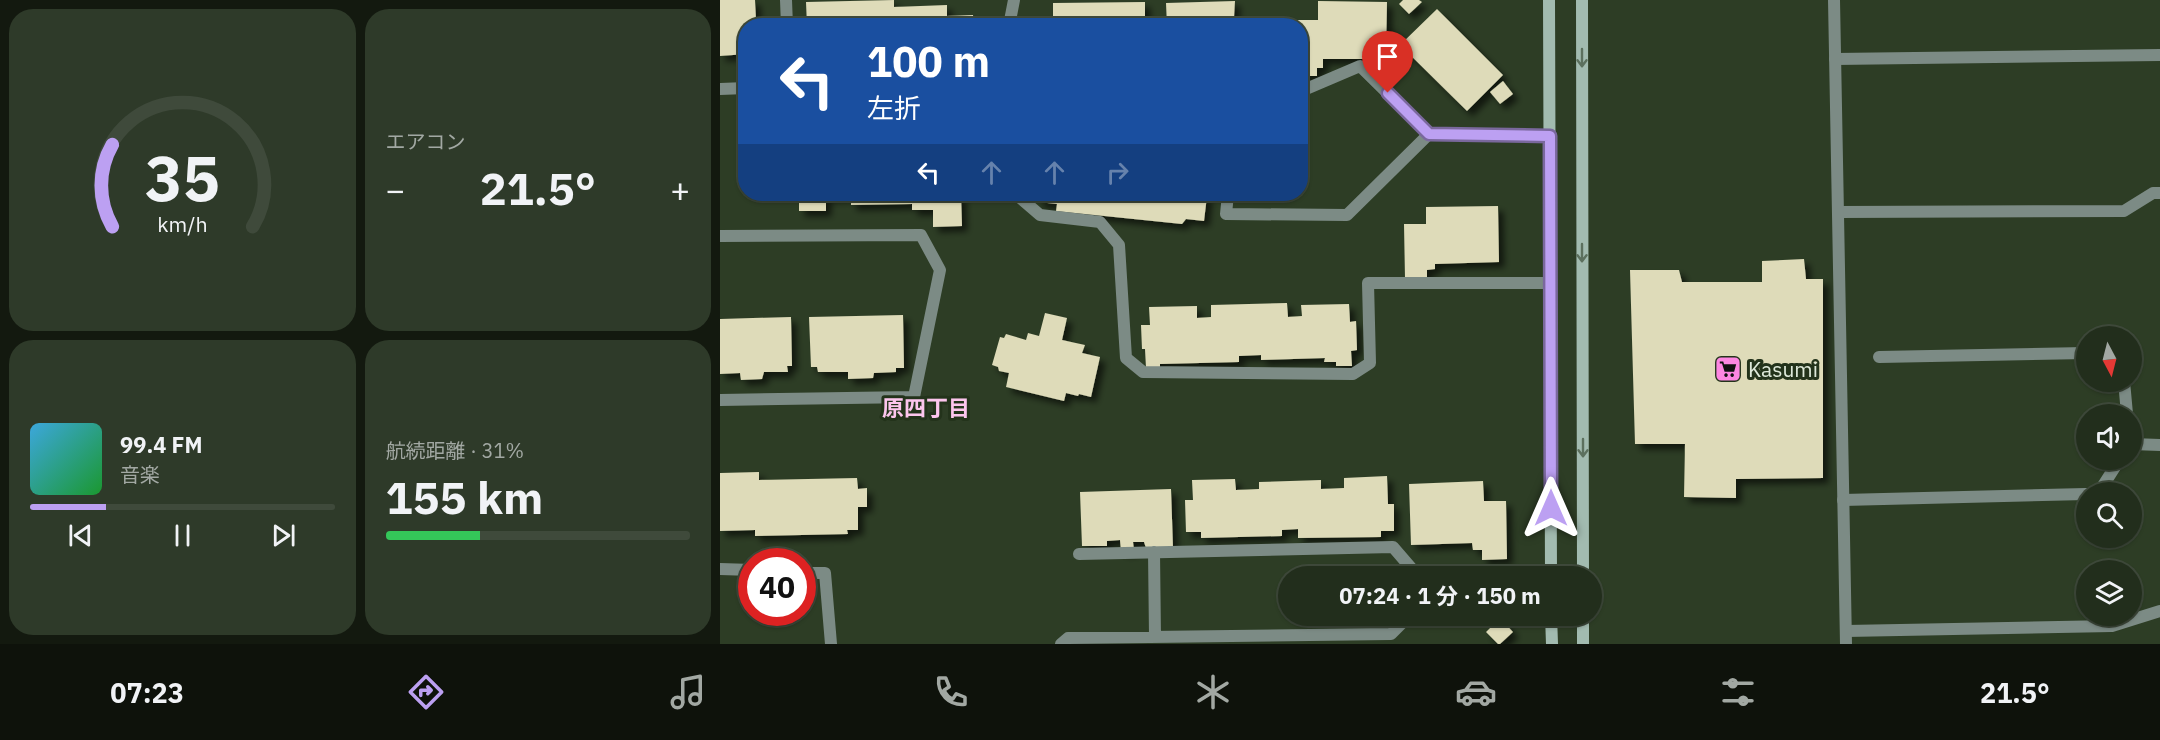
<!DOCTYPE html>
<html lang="ja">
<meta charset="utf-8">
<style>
body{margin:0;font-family:"IBM Plex Sans","Noto Sans JP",sans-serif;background:#2e3a29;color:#f1f3f6;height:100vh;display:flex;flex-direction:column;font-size:22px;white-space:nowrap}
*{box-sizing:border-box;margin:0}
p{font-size:20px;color:#a2a8a3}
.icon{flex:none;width:33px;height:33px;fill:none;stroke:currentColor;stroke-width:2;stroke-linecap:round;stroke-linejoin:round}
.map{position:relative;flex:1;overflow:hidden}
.side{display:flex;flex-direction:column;gap:9px;padding:9px;background:#13190f;width:720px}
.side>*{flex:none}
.hud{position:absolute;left:18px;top:18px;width:570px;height:183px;border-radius:24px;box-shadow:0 2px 4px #0004,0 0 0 2px #3f4a3b;background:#1a4fa0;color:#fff;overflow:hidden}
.needle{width:39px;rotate:173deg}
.controls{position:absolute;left:1356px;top:326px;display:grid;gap:12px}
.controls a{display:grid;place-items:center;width:66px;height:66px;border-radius:50%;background:#222e1c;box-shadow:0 2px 4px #0004,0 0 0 2px #3f4a3b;font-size:30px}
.speed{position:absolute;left:18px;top:548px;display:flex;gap:12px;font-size:30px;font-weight:700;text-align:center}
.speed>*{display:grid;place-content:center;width:78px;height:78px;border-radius:50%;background:#222e1c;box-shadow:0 2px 4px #0004,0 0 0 2px #3f4a3b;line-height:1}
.speed .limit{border:9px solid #d22;background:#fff;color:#111}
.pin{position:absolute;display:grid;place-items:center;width:51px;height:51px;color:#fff;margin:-62px -26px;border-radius:50% 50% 50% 0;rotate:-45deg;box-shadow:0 0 6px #0007}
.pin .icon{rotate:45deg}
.me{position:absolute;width:66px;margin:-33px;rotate:0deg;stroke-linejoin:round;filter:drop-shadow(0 0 4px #0008)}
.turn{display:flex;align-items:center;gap:21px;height:126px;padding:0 30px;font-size:27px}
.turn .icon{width:78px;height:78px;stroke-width:2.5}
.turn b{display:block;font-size:42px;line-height:51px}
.lanes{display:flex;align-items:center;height:57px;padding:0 30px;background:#0003;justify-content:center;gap:30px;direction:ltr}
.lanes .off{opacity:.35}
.big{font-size:45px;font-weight:700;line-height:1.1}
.side .tile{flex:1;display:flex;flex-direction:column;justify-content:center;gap:9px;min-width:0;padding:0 21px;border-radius:24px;background:#2e3a29}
.side .dial{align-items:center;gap:0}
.dial svg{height:156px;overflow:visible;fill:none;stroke:#3f4a3b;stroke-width:7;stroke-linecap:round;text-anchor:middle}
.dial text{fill:#f1f3f6;stroke:none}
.song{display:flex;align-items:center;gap:18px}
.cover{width:72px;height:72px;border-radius:9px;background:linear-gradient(135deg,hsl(200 70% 55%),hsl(130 70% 35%))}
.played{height:6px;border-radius:3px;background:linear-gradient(90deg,#bca0f2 25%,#3f4a3b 25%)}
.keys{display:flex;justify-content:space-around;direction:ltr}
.heat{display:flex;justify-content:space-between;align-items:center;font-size:33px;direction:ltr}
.charge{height:9px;border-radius:4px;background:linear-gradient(90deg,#34c759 31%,#3f4a3b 0)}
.side .tiles{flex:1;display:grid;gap:9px;grid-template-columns:repeat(2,1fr)}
.trip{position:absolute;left:558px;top:566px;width:324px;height:60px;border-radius:30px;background:#222e1c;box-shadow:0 2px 4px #0004,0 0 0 2px #3f4a3b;font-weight:700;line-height:60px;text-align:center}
.dock{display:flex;height:96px;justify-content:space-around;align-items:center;background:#0e120b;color:#a2a8a3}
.dock .icon{width:42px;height:42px}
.dock .current{color:#bca0f2}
.dock b{font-size:27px;color:#f1f3f6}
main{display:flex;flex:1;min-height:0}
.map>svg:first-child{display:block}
</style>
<main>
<section class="side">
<div class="tiles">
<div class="tile dial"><svg viewBox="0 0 100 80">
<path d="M14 69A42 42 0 1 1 86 69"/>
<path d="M14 69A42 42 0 0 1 14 27" stroke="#bca0f2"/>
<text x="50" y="56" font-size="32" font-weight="700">35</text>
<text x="50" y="72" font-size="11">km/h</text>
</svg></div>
<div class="tile"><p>エアコン</p>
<div class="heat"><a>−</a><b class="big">21.5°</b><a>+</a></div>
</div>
<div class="tile">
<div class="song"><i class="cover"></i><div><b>99.4 FM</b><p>音楽</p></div></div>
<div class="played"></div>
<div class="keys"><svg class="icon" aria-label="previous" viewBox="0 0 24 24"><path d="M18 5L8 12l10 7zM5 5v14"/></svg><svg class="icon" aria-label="pause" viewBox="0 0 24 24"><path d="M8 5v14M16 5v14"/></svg><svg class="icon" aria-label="next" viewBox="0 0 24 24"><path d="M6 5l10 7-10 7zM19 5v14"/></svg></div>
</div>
<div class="tile"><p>航続距離 · 31%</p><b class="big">155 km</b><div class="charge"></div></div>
</div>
</section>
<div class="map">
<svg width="1440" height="644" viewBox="0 0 1440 644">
<defs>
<filter id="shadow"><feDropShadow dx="5.5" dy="5.5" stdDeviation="3" flood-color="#0009"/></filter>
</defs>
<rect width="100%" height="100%" fill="#2d3d25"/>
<path fill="#dedbb9" filter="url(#shadow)" d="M0,0H35L36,20H41V26H26V54L0,56Z
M174,0V7L227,5V16L253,15L254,26H87L86,2Z
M683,0H699L702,2L689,14L679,4Z
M515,1L514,17L543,18V26H447L446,3Z
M598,1L667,2L666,54H657V59H603V68H597V76H580V26H570V20H598Z
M425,2V26H333V3Z
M717,9L783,75L747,111L680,45Z
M783,81L793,94L780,104L770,92Z
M79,194H241L242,226L213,227V210H192V204L131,205V196L106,197V211H79Z
M319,194H476L487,196L484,221L466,219L462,224L336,211L337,204L318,202Z
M778,206L779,262L715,264V269L707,270V277L685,278L684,224H706V207Z
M1084,259L1086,279H1103V478L1016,479V498L964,497L965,444H915L910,270H959L962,282H1042V261Z
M567,303L568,317L582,316L581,305L629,304L630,322L636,321L637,350L631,351L632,366H616V362H604L605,358L541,360V355L519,356V362L440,364V368H426L425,349H422L421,325H430L429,307L477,306V318L491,317V305Z
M325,313L347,318L342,340L365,345L362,353L380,357L371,397L359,394L358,396L346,393L344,401L286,387L289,373L279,371L278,367L272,365L280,337L284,338L286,334L306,340L308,333L319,336Z
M183,315L184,368H176V372L154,373L153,378L128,379V372H98L97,367H91L89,317Z
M71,317L72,366H67L68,372H44L42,379L21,380L20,373L0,374V319Z
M39,472V480L137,478L138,489L147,488V507H138V530H127L128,534L35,536V530L0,531V473Z
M667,476L668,504H674V531H661V537L578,538V529L562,530V536L481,538V532H466L465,500H473L472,480L515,479L516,490L539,489V482L601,480V489L624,488V478Z
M763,481L764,501H786L787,559L762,560V550H753L752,543L691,545L689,484Z
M451,489L453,548H426L424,542H413L414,550L401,551L400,540L387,541V546H362L360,492Z
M780,618L793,632L780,644H778L766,632Z"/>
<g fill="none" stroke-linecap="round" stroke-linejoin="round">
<path stroke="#7c8b85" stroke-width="12" d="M66,0L67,26
M289,26L294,0
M1115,59L1440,55
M580,88L586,89L640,66L709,134L830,136
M0,89L26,88
M298,194V196L320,215L380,222L399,245L406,358L423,372L633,374L650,363L648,283H830
M508,194L506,214L627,215L709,134
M1118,212L1404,211L1433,193H1440
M0,236L201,235L220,270L194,397L0,400
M1159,357L1366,353
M1404,381L1407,414
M1412,444L1440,445
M1379,492L1400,459
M1123,500L1366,494
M434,552L435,637
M359,554L673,547L698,576
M0,569L32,570
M82,573H105L111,644
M1126,631L1392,626L1440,611
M341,644L348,638L671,634L690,615"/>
<path stroke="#7c8b85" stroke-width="12" d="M1114,0L1126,644"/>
<path stroke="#a2bbb0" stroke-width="12" d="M829,0L831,576
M862,0L863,576
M831,615L832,644
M863,615V644"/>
</g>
<defs><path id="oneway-shaft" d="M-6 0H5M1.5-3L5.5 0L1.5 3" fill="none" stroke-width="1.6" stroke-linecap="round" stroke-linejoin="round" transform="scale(1.5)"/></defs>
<g stroke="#5c705e">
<use href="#oneway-shaft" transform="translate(862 58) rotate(90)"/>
<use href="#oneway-shaft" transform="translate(862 253) rotate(90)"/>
<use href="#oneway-shaft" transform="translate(863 448) rotate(90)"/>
</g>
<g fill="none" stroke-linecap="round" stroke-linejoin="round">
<defs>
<path id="route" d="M668,93L709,134L830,136L831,508"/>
</defs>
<use href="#route" stroke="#7a689d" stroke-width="15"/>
<use href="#route" stroke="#bca0f2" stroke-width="10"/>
</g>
<defs>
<symbol id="supermarket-square" viewBox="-11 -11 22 22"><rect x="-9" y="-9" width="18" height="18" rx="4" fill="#fd86e2" stroke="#23331b"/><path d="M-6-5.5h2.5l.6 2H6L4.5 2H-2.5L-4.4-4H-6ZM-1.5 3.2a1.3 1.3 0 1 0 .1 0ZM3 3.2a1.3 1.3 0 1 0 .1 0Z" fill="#111"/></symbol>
</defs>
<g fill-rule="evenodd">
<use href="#supermarket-square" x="993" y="354" width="30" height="30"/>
</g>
<g text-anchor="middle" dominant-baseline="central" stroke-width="6" stroke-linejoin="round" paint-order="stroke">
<g font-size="21" fill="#dee9da" stroke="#23331b" text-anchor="start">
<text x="1028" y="369">Kasumi</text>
</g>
<g font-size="22" font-weight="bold" fill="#fcc5ed" stroke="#23331b">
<text x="206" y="407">原四丁目</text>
</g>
</g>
</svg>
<div class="controls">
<a><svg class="needle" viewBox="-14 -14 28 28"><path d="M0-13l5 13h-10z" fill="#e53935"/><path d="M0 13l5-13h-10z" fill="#a2a8a3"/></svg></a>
<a><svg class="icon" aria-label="sound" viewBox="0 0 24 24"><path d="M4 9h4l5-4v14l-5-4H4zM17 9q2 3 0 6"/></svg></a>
<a><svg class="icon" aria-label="search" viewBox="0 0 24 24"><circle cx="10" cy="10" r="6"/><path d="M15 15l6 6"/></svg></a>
<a><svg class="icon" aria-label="layers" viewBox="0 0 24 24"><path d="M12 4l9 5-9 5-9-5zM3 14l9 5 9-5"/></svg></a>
</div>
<div class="speed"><div class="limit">40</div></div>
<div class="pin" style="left:668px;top:93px;background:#d93025"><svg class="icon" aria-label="arrive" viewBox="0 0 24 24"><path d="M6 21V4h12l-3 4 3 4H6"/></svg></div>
<svg class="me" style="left:831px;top:508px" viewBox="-20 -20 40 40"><path d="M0-17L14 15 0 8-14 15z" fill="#bca0f2" stroke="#fff" stroke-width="4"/></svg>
<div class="trip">07:24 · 1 分 · 150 m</div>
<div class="hud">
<div class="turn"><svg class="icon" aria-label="left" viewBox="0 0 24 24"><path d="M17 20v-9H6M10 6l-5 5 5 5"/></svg><div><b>100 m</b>左折</div></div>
<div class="lanes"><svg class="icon" aria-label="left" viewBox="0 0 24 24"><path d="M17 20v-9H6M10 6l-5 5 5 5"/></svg><svg class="icon off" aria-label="ahead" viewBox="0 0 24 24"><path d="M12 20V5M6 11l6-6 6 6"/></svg><svg class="icon off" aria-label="ahead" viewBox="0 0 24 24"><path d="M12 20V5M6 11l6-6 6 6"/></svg><svg class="icon off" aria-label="right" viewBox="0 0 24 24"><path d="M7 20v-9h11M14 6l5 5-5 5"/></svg></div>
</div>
</div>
</main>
<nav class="dock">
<b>07:23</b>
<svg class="icon current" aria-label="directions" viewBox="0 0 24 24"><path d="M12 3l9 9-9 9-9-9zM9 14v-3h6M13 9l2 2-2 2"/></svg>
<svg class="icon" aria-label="music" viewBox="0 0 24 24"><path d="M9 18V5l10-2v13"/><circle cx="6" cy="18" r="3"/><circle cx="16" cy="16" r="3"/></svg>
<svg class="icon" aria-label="phone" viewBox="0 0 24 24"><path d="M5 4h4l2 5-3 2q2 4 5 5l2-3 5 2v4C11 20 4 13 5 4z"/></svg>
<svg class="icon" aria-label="climate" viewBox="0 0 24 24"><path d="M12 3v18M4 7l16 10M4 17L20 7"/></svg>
<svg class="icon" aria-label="car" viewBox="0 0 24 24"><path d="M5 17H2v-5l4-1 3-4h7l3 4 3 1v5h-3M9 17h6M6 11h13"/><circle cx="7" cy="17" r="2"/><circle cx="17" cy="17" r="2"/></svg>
<svg class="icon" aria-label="filters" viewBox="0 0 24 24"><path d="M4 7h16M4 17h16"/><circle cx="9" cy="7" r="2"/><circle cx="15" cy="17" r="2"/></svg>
<b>21.5°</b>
</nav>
